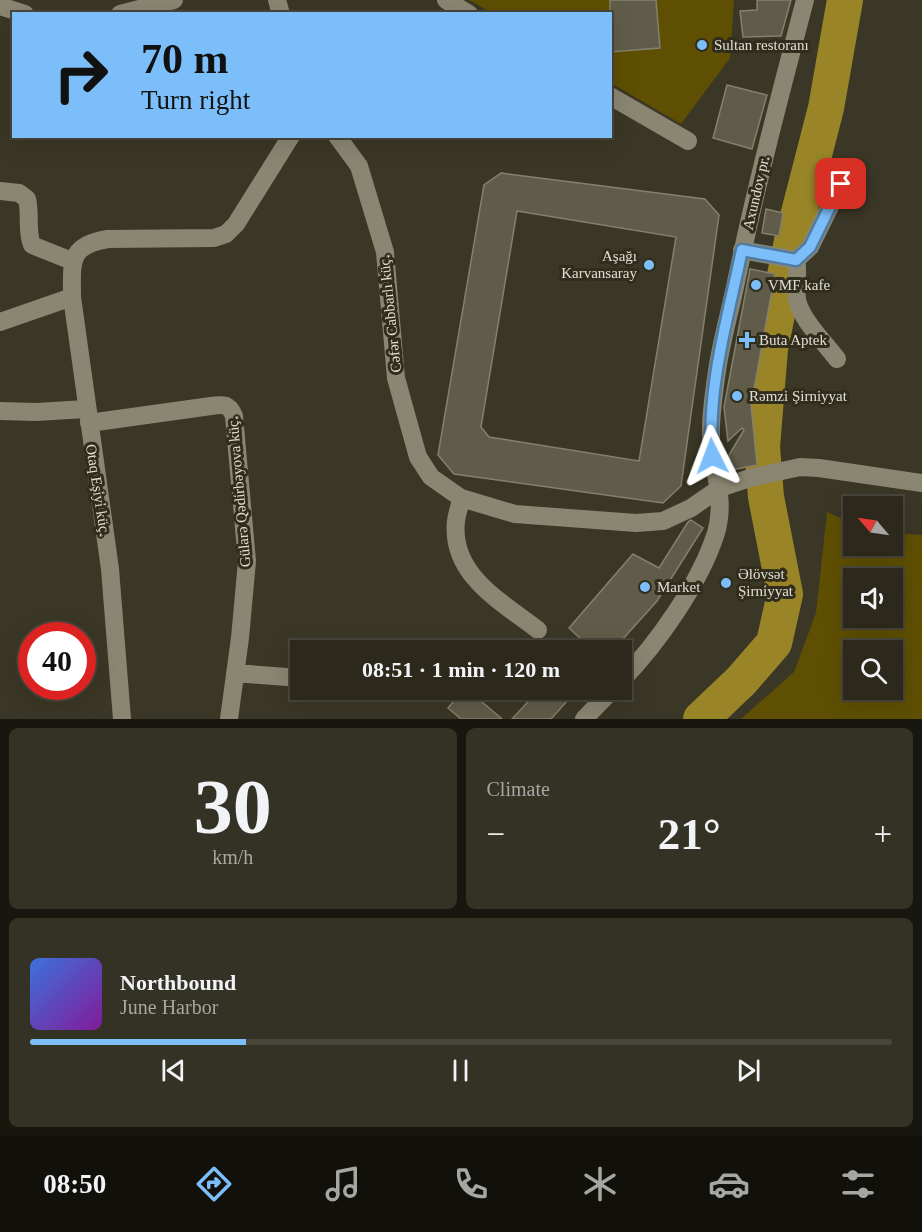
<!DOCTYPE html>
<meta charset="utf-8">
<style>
body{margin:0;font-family:Georgia,serif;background:#343125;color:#f1f3f6;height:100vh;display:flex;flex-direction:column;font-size:22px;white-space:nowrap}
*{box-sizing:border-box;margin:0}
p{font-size:20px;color:#a6a6a3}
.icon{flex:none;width:33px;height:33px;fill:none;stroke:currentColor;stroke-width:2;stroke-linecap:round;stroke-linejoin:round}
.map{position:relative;height:719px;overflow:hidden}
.panel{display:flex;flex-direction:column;gap:9px;padding:9px;background:#18170f;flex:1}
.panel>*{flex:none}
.banner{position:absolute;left:12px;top:12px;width:600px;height:126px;border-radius:0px;box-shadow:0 6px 24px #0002,0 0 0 2px #48453b;background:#7cbef9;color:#111;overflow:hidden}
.needle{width:39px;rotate:299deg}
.buttons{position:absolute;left:843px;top:496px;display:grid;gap:12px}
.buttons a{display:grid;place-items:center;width:60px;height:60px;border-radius:0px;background:#2c291c;box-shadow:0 6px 24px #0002,0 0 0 2px #48453b;font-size:30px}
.speed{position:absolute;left:18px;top:622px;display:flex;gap:12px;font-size:30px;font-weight:700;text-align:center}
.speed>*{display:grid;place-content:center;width:78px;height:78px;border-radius:50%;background:#2c291c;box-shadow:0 6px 24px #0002,0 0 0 2px #48453b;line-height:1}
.speed .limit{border:9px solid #d22;background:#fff;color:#111}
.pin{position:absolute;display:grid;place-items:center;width:51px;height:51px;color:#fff;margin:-26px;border-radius:12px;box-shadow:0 3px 9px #0006}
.me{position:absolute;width:66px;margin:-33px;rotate:357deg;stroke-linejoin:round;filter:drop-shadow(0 0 4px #0008)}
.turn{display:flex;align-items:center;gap:21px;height:126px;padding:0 30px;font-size:27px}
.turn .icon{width:78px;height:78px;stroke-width:2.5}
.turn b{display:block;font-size:42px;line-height:51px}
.big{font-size:45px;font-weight:700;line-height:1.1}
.panel .widget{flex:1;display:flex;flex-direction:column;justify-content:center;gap:9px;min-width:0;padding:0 21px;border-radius:9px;background:#343125}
.panel .dial{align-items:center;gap:0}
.dial b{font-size:78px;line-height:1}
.song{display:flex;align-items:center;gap:18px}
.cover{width:72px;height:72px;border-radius:9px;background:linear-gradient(135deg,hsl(220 70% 55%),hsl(290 70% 35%))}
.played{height:6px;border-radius:3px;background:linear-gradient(90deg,#7cbef9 25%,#48453b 25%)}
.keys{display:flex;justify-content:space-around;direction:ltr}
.heat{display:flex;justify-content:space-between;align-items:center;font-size:33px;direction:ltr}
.panel .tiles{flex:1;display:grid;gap:9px;grid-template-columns:1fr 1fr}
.widget:last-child{grid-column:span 2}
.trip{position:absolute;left:290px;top:640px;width:342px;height:60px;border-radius:0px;background:#2c291c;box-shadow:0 6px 24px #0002,0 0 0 2px #48453b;font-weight:700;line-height:60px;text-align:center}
.tabs{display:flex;height:96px;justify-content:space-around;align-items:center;background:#12100b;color:#a6a6a3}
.tabs .icon{width:42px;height:42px}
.tabs .on{color:#7cbef9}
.tabs b{font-size:27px;color:#f1f3f6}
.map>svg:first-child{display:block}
</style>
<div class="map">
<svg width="922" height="719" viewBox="0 0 922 719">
<rect width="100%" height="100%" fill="#3b3726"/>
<path fill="#5e4f02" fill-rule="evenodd" d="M469,0H734L730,58L681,124L611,83L610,14L492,13Z
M827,512L853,524L854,546H892L893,533L922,535V719H741L794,672L816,613ZM854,579H892V618H854ZM854,651H892V690H854Z"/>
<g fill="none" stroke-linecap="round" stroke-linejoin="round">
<path stroke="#998528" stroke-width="36" d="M701,719L741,681L774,643L785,594L766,497L762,447L770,349L793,236L826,108L845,0"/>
</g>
<path fill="#605c49" stroke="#84806d" stroke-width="1.5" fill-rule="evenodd" d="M610,0H656L660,48L610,52Z
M757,0H791L781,36L743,37L740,11L757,10Z
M727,85L767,95L752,149L713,138Z
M501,173L705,199L719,215L681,486L663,503L454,474L438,455L484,185ZM517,211L676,237L639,461L489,437L481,427Z
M766,209L783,213L779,236L762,233Z
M750,269L775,274L751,405L757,465L731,470L729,455L744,430L742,428L728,441L724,407Z
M691,520L703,528L657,601L612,651H574L583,641L569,628L633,554L659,568L688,522Z
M463,690H468L502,719H461L448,708Z
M539,690H577L551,719H512Z"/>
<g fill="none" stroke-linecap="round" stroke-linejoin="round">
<path stroke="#8a8672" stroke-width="18" d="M277,0L281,14
M446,0L469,14
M0,6L25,14
M120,14L174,0
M610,96L688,141
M337,136L359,166L385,252L396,378L418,457L431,477L461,498L515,514L636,523L663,521L691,508L720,488L750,478L800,467L819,468L922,483
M0,191L19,193L27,199C31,215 26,230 32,245L72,261
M742,250L796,260
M796,260C799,273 795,286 797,299C800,318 825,343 837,359
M796,260L810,247L841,184
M0,322L72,297
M0,411L36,412L86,409
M89,423L211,406C224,404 229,404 234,416L247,561L240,638L229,719
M461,498C460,506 457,513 456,521C450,575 502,602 538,630
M235,673L300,678
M621,681C658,643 700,583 716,533C726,499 713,472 711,439C710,416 714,393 717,371C721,343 729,315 735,287C755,190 780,95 805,0
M122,719L110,569L72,297C72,263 68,245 108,239L214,238L226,234L236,224L291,136
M584,719L612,690"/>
</g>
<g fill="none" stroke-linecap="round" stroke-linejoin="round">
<defs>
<path id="route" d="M712,456C707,387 728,317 742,250L796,260L810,247L841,184"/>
</defs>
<use href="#route" stroke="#517ca2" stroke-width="15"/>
<use href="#route" stroke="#7cbef9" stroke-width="10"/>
</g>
<g fill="#7cbef9" stroke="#312d1c" stroke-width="2">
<circle cx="702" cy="45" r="6"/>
<circle cx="649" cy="265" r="6"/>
<circle cx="756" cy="285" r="6"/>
<path d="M744 331h6v6h6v6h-6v6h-6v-6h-6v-6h6z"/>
<circle cx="737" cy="396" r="6"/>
<circle cx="726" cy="583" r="6"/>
<circle cx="645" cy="587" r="6"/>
</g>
<g text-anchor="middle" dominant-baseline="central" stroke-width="6" stroke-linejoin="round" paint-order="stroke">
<g font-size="15" fill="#e0ded3" stroke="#312d1c" text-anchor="start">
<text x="714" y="45">Sultan restoranı</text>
<text x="637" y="256" text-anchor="end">Aşağı<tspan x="637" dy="17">Karvansaray</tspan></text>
<text x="768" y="285">VMF kafe</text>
<text x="759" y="340">Buta Aptek</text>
<text x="749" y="396">Rəmzi Şirniyyat</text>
<text x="738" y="574">Əlövsət<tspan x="738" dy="17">Şirniyyat</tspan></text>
<text x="657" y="587">Market</text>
</g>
<g font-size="15" fill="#e0ded3" stroke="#312d1c">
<text transform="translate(756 193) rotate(-77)">Axundov pr.</text>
<text transform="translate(390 314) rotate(-96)">Cəfər Cabbarlı küç.</text>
<text transform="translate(98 490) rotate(81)">Otaq Eşiyi küç.</text>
<text transform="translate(239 492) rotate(-95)">Gülarə Qədirbəyova küç.</text>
</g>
</g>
</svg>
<div class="buttons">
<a><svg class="needle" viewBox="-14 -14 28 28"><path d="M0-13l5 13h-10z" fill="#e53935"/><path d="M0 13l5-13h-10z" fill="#a6a6a3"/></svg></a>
<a><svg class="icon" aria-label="sound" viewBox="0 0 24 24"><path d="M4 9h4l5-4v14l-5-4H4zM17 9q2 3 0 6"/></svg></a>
<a><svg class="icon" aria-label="search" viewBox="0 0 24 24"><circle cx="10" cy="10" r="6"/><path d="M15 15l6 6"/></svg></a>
</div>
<div class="speed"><div class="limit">40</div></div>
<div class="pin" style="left:841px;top:184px;background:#d93025"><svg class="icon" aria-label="arrive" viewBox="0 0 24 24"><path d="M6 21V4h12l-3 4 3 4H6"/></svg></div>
<svg class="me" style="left:712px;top:456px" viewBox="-20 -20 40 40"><path d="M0-17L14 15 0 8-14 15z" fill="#7cbef9" stroke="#fff" stroke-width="4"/></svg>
<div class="trip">08:51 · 1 min · 120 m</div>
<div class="banner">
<div class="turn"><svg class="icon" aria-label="right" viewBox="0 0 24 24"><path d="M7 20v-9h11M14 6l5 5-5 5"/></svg><div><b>70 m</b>Turn right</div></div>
</div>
</div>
<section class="panel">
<div class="tiles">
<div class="widget dial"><b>30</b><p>km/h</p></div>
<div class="widget"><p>Climate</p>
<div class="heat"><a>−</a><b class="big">21°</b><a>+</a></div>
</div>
<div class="widget">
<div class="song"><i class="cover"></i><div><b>Northbound</b><p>June Harbor</p></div></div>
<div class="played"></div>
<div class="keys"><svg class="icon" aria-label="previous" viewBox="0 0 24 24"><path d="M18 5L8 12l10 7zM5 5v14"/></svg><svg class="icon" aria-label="pause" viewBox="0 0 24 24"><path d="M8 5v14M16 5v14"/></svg><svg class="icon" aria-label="next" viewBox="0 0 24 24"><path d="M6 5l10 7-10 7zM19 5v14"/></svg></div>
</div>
</div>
</section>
<nav class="tabs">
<b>08:50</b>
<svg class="icon on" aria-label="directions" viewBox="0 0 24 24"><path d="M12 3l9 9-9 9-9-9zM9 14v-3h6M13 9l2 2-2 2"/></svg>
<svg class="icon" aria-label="music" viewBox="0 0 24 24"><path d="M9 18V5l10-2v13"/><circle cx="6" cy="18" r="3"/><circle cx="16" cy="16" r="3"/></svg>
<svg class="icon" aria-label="phone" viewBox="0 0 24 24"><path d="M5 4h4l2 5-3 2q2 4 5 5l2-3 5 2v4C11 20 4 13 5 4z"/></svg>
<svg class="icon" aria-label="climate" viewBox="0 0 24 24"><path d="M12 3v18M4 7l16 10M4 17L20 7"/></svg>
<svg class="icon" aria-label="car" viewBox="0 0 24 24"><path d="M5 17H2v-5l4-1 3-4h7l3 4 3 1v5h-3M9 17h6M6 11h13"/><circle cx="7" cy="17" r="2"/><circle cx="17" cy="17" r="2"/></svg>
<svg class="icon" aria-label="filters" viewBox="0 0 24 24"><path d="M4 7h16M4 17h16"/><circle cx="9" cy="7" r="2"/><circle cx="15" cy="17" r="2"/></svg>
</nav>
